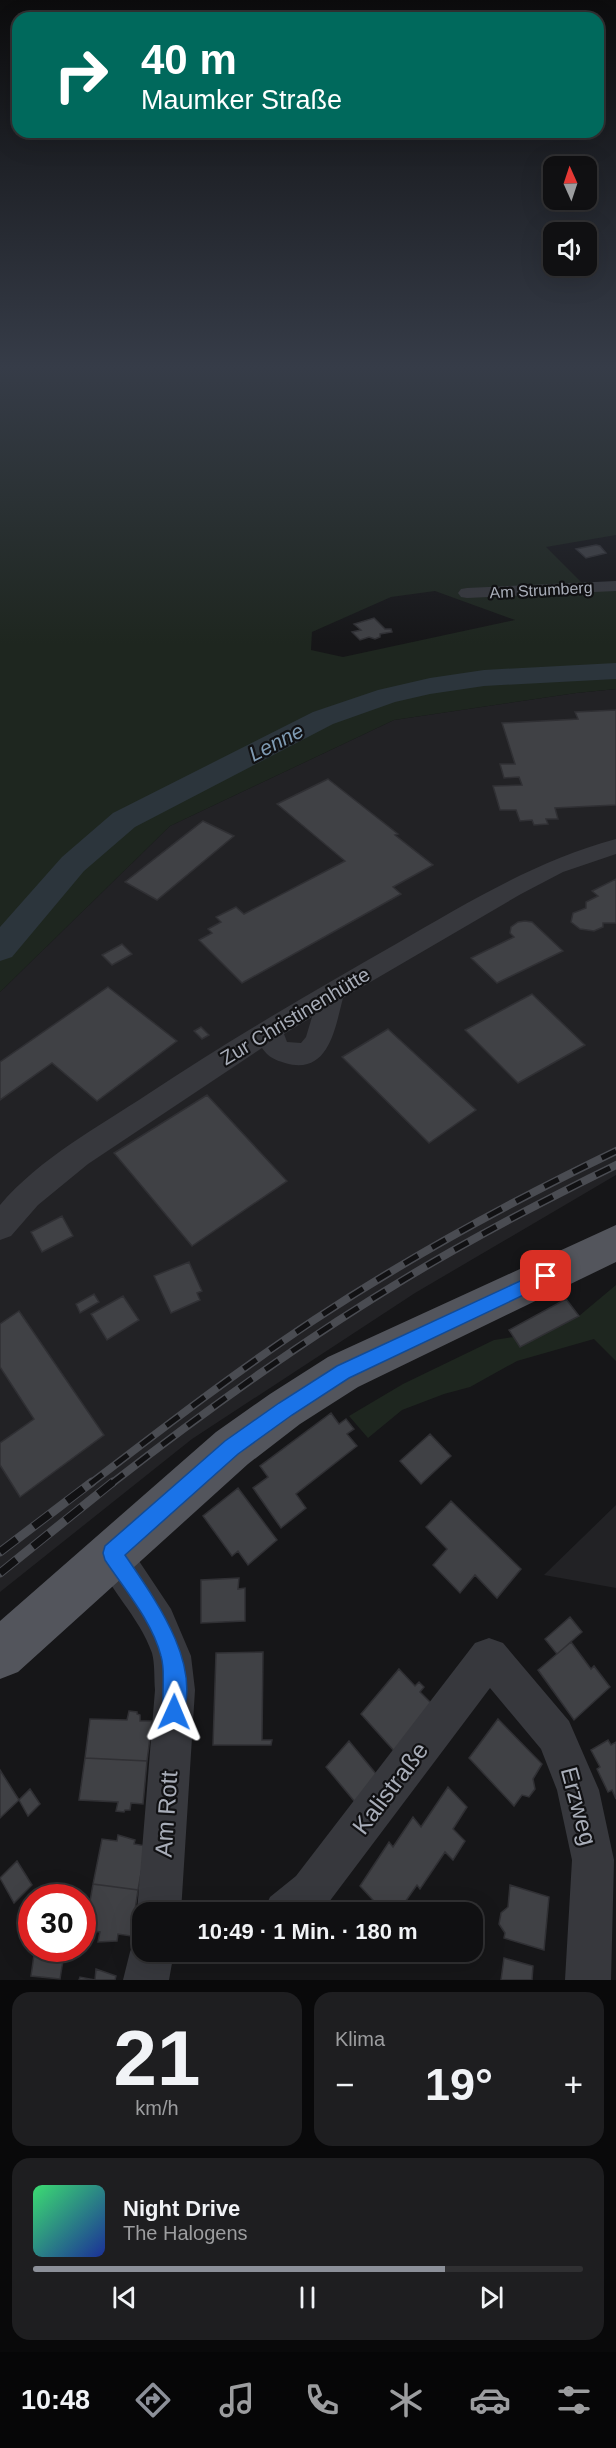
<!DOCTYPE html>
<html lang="de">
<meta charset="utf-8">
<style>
body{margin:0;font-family:Arial,sans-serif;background:#1e1e20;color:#f1f3f6;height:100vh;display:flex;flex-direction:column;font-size:22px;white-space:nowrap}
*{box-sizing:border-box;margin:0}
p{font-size:20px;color:#9c9d9f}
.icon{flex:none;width:33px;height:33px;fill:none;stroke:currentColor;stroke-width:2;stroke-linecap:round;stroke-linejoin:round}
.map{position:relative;height:1980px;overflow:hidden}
.details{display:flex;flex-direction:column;gap:12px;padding:12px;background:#09090a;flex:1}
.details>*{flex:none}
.banner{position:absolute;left:12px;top:12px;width:592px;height:126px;border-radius:18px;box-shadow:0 6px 24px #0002,0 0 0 2px #303032;background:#00695c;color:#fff;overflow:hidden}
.needle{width:39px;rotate:357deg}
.tools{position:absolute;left:543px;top:156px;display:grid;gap:12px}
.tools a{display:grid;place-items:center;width:54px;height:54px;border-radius:12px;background:#101012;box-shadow:0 6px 24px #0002,0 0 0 2px #303032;font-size:30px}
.speed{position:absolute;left:18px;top:1884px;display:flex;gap:12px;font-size:30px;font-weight:700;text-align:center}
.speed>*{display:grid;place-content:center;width:78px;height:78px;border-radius:50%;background:#101012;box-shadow:0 6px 24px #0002,0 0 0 2px #303032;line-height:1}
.speed .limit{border:9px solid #d22;background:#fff;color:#111}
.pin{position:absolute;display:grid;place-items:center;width:51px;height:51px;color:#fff;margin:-26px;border-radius:12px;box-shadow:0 3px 9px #0006}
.me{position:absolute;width:66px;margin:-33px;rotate:1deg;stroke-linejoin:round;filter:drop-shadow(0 0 4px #0008)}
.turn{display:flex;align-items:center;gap:21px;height:126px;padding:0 30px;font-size:27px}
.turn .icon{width:78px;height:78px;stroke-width:2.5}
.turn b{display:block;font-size:42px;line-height:51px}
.big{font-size:45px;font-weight:700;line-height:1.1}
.details .card{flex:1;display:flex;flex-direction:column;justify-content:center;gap:9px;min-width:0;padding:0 21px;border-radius:18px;background:#1e1e20}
.details .dial{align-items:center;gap:0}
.dial b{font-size:78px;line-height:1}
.song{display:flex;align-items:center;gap:18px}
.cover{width:72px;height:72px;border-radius:9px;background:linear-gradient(135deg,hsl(140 70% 55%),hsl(230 70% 35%))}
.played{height:6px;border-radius:3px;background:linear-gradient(90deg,#8c9099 75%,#303032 75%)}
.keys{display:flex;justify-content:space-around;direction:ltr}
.heat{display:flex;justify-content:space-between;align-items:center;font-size:33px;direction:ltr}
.details .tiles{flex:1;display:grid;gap:12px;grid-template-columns:1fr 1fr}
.card:last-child{grid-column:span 2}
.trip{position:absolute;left:132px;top:1902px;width:351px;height:60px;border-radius:18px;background:#101012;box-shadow:0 6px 24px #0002,0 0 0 2px #303032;font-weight:700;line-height:60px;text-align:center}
.dock{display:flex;height:96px;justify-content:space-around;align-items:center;background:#060607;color:#9c9d9f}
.dock .icon{width:42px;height:42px}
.dock .selected{color:#8c9099}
.dock b{font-size:27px;color:#f1f3f6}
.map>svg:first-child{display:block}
</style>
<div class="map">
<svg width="616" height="1980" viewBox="0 0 616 1980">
<rect width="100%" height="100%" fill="#161618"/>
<path fill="#222225" d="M616,689V1175L415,1293L192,1439L0,1592V992L170,826L394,720L576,693Z
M616,1505V1588L544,1575Z"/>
<path fill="#1e261f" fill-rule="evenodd" d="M0,366H616V535L546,547L581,582H616V689L576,693L394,720L170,826L0,992ZM435,591L515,620L343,657L311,650L312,632L391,597Z
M616,1285V1361L594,1339L517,1361L470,1387L444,1394L402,1410L368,1438L349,1416L403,1384L494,1340L520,1336L579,1316Z"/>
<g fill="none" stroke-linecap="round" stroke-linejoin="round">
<path fill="#2c353c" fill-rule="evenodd" d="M616,663V679L484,686L430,694L395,702L333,724L135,827L84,871L12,957L0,961V927L62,857L113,813L313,712L378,690L430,678L484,670Z"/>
</g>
<path fill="#404145" stroke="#303034" stroke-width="1.5" d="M596,545L600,546L606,553L586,558L576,549Z
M374,618L385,629H391L392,632L380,634V637L375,639L369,637L360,640L352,632L361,630L354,624Z
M616,710V805L555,808L558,819H546L548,824L534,825L532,820L520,821L516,810H500L493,786L522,785L519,777L504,778L500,764H515L502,723L578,719L575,712Z
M328,779L398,834L395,835L433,865L393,887L401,894L242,983L199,940L212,933L208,929L221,922L216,917L236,907L244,914L345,861L277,804Z
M203,821L234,836L157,900L125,882Z
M616,879V923H603V927L594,931L580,929L571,922L573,913L586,908V902L598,896L592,891Z
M525,921L532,922L563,951L497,983L471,958L514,937L510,933L511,927L518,922Z
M122,944L132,954L112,965L102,955Z
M108,987L177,1041L97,1101L52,1063L0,1100V1062Z
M532,994L585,1045L518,1083L465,1030Z
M201,1027L209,1035L202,1039L194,1031Z
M388,1029L476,1110L429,1143L342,1057Z
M207,1095L287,1181L192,1246L114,1153Z
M62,1216L73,1236L42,1252L31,1232Z
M189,1262L202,1291L197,1293L200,1300L171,1313L154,1276Z
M94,1294L99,1302L80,1313L76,1304Z
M123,1296L139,1320L107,1340L91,1314Z
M566,1299L579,1316L520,1347L509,1330Z
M19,1311L104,1435L20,1497L0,1465V1443L34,1419L0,1367V1324Z
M331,1413L339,1424L346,1419L354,1429L347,1434L357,1446L296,1494L306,1508L281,1528L253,1488L268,1477L260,1466Z
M430,1434L451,1456L421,1484L400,1461Z
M238,1488L277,1540L248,1565L238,1551L232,1556L203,1516Z
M451,1501L521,1569L497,1598L475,1575L460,1593L433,1565L447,1549L426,1527Z
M239,1578L238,1589L245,1588V1621L201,1623V1580Z
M570,1617L582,1632L557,1654L545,1639Z
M571,1642L591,1669L594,1666L610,1687L574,1720L538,1670Z
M263,1652L262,1740H272L271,1745H213L216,1653Z
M399,1669L415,1686L419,1682L424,1687L420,1692L434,1706L396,1753L361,1714Z
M129,1711L137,1712V1714L140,1715V1721H152L147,1761L85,1758L90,1719L127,1720Z
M498,1719L542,1764L533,1779L535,1789L529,1797L522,1795L514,1806L469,1758Z
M608,1740L611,1745L616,1742V1799L612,1790L608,1792L597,1769L600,1767L591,1750Z
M349,1741L377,1775L355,1802L326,1767Z
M85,1758L147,1761L143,1804L131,1803L130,1810H125L124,1812L116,1811L118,1802L79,1800Z
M0,1770L19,1800L0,1818Z
M448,1787L467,1807L453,1829L465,1841L453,1860L445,1852L420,1889L417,1885L398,1912H384L360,1886L389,1842L393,1847L413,1817L421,1827Z
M30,1789L40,1804L28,1816L19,1800Z
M118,1835L135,1840L134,1844L146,1846L138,1890L93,1884L102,1839L117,1841Z
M17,1861L32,1885L14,1903L0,1878Z
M93,1884L138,1890L131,1936L118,1934L117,1941L98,1942L100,1932L85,1930Z
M510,1885L549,1897L544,1950L504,1938L505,1933L499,1924L501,1913L508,1907Z
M35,1948H65L60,1979L31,1976Z
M504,1958L533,1966L532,1980H501Z
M96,1969L116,1976L115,1980H79L80,1977L95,1980Z"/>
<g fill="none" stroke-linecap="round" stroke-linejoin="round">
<path fill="#37383d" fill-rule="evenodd" d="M616,581V591L467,598L461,597L458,593L461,589L467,588Z
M616,839V854L563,872L521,894L343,998C335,1028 329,1076 285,1063C275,1060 268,1057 262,1048L88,1164L38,1205L11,1236L0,1240V1205C40,1158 98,1127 148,1094C229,1040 312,992 396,944C467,903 537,860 616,839ZM312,1017L306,1037L301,1043L287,1042L284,1034Z
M112,1535L125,1540L171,1609L191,1656L195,1690L181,1912H142V1925L137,1912L155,1690C154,1678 155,1664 152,1653C139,1616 108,1589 94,1553L99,1540Z
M489,1638L503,1643L569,1721L599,1790L614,1860L611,1980H565L572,1860L557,1790L541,1749L490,1688L326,1906L319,1912H263L270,1897L296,1876L475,1643Z
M142,1934V1952H174L169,1980H123L130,1952L136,1936Z"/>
<path fill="#53555c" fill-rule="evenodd" d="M616,1225V1262L358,1387L300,1424L248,1464L18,1672L0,1679V1621L216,1432L270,1394L328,1357Z"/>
<defs>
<path id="rail-far1" d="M90,1484C163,1428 237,1371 314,1320C411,1256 512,1201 616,1151
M111,1484C220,1399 334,1318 454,1250C507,1220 561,1192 616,1165"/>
<path id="rail" d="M0,1552L92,1482
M0,1573L113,1482"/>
</defs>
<use href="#rail-far1" stroke="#4a4c52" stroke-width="8"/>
<use href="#rail" stroke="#4a4c52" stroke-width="9"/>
<use href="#rail-far1" stroke="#111113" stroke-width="5" stroke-dasharray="16" stroke-linecap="butt"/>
<use href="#rail" stroke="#111113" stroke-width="7" stroke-dasharray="21" stroke-linecap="butt"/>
</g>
<linearGradient id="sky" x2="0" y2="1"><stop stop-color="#0c0c0d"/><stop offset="0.57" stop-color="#363c48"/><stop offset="1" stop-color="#363c48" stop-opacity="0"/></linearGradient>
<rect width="616" height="644" fill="url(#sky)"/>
<path fill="#1a73e8" stroke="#114b97" stroke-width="1.5" d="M546,1269L551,1271L554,1276L551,1282L349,1378L292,1415L238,1454L125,1555C154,1598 204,1665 181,1719L174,1723L166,1719C159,1702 167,1676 161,1656C152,1621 125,1590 105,1560L103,1553L105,1546L225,1441L279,1403L337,1366Z"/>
<g text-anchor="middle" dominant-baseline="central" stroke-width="4.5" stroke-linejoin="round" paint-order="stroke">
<g font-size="16" fill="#a8adb8" stroke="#111113">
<text transform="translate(541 590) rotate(-3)">Am Strumberg</text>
</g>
<g font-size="20" fill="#a8adb8" stroke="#111113">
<text transform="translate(295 1016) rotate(-31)">Zur Christinenhütte</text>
</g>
<g font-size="21" font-style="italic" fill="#7f9bb3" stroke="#111113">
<text transform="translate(276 742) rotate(-27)">Lenne</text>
</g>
<g font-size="24" fill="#a8adb8" stroke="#111113">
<text transform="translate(390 1788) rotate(-53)">Kalistraße</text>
<text transform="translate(579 1806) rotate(75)">Erzweg</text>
<text transform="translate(166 1814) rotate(-86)">Am Rott</text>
</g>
</g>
</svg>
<div class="tools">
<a><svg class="needle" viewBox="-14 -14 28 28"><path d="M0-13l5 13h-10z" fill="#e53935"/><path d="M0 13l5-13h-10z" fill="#9c9d9f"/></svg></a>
<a><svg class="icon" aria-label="sound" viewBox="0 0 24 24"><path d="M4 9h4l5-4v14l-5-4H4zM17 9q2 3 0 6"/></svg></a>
</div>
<div class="speed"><div class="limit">30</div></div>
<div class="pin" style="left:546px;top:1276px;background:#d93025"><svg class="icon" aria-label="arrive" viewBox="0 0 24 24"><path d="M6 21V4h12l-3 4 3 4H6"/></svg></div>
<svg class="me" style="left:174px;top:1712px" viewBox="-20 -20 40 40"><path d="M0-17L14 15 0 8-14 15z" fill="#1a73e8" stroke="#fff" stroke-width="4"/></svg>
<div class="trip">10:49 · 1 Min. · 180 m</div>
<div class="banner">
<div class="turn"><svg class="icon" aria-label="right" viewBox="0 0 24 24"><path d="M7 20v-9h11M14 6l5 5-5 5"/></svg><div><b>40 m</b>Maumker Straße</div></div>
</div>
</div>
<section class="details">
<div class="tiles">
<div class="card dial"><b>21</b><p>km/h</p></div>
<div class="card"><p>Klima</p>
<div class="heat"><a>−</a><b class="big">19°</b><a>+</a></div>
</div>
<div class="card">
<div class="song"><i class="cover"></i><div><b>Night Drive</b><p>The Halogens</p></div></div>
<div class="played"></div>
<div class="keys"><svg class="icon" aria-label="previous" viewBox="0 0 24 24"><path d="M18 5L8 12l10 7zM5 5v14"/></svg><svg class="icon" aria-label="pause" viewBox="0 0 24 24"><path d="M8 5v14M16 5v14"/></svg><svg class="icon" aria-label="next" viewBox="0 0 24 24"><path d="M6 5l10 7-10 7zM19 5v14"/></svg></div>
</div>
</div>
</section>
<nav class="dock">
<b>10:48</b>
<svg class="icon selected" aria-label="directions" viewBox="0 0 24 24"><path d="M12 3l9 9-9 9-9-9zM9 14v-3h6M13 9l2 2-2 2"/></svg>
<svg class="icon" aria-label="music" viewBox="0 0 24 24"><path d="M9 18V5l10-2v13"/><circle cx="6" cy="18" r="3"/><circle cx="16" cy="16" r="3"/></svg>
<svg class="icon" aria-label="phone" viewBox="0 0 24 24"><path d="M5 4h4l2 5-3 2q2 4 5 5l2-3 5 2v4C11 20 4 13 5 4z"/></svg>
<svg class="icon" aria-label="climate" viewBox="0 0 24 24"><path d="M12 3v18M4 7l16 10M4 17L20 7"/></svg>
<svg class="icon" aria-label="car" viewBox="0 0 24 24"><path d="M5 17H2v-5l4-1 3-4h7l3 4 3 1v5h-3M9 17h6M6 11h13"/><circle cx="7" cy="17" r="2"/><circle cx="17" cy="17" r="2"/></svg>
<svg class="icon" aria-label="filters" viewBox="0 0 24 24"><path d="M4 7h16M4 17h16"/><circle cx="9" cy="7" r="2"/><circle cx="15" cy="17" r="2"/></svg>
</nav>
